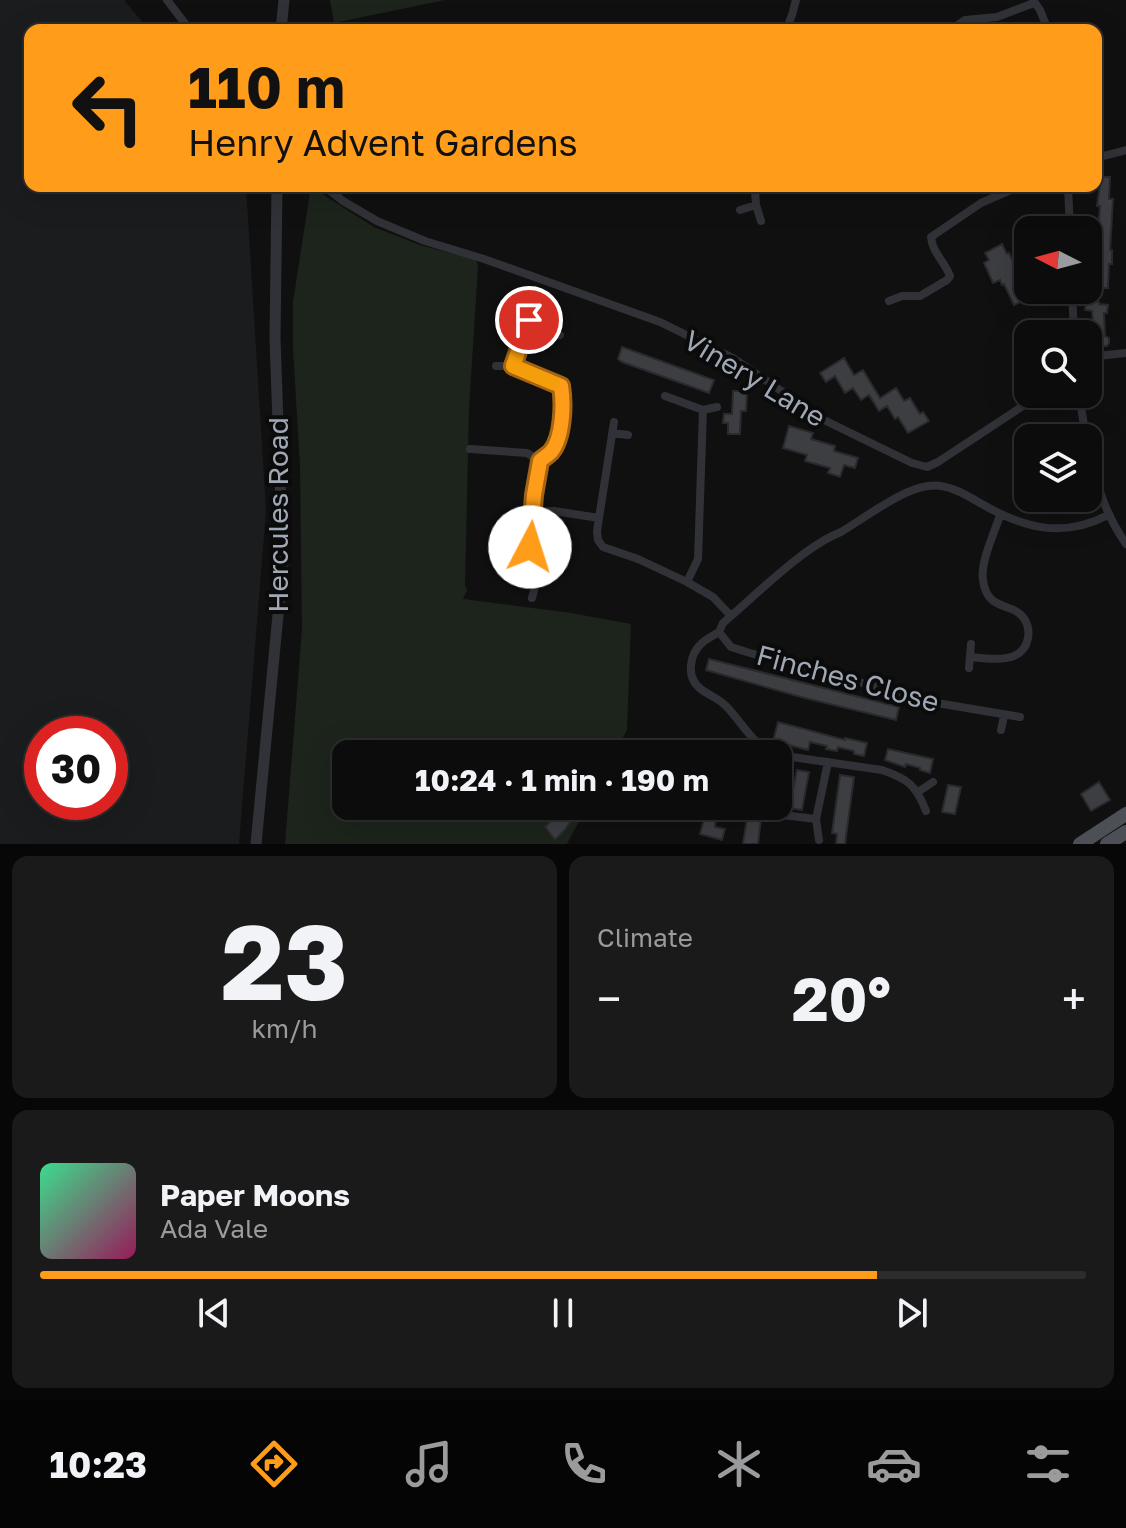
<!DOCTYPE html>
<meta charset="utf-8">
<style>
body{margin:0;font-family:"Golos Text",sans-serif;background:#1a1a1b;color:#f1f3f6;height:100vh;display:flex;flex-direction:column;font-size:30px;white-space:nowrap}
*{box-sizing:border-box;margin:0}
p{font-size:26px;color:#9a9b9d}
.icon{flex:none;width:44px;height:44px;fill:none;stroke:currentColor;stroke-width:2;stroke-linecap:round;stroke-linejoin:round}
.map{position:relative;height:844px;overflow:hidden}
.drawer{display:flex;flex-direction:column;gap:12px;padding:12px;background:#070707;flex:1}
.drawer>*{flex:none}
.banner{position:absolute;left:24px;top:24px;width:1078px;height:168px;border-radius:16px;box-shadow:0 8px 32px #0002,0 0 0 2px #2c2c2e;background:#ff9c1a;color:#111;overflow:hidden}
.needle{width:52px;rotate:276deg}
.controls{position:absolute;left:1014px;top:216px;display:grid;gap:16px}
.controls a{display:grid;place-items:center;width:88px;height:88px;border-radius:16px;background:#0c0c0d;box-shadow:0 8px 32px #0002,0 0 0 2px #2c2c2e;font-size:40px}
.speed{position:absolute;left:24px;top:716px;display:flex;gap:16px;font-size:40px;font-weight:700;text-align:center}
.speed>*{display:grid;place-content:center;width:104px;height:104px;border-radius:50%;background:#0c0c0d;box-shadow:0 8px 32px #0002,0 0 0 2px #2c2c2e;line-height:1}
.speed .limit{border:12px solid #d22;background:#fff;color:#111}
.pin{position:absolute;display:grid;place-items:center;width:68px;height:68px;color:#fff;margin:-34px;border:4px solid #fff;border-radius:50%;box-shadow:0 2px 8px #0007}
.me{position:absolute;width:88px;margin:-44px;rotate:5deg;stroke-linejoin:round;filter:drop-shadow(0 0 6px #0008)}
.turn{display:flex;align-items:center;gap:28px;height:168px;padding:0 32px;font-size:36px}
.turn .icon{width:104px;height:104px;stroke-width:2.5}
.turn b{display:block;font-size:56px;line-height:68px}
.big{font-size:60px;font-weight:700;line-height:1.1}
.drawer .tile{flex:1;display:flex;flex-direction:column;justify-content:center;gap:12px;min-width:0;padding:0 28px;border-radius:16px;background:#1a1a1b}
.drawer .dial{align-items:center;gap:0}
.dial b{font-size:104px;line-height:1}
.song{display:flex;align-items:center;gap:24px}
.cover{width:96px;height:96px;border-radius:12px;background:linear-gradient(135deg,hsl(150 70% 55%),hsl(330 70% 35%))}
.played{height:8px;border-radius:4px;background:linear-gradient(90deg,#ff9c1a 80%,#2c2c2e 80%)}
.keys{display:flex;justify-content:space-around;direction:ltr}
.heat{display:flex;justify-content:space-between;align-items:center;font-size:44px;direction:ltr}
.drawer .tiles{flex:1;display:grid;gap:12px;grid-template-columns:1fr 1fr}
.tile:last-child{grid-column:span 2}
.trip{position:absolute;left:332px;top:740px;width:460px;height:80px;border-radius:16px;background:#0c0c0d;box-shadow:0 8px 32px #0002,0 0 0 2px #2c2c2e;font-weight:700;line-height:80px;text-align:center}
.menu{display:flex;height:128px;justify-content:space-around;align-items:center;background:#050505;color:#9a9b9d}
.menu .icon{width:56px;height:56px}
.menu .current{color:#ff9c1a}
.menu b{font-size:36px;color:#f1f3f6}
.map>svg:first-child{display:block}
</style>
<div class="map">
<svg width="1126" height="844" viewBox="0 0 1126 844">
<rect width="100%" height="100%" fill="#101011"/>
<path fill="#1b1c1e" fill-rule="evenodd" d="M0,0H124L149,30H30V186H246L266,511L239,844H0ZM42,734H110V802H42Z"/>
<path fill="#1c241c" d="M330,0H445L334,23Z
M310,192H319L374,227L420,245L476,260L478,266L469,409L465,585L467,590L463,599L571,613L631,624L627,730L614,754H346V806H587L567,844H285L302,629L300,466L293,349V302Z"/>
<path fill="#3c3e42" stroke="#2a2a2e" stroke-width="2" d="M1101,177H1110L1109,199H1113L1110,250H1112V264H1109L1108,288H1094L1092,285L1093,259H1098V250H1102V230H1098L1100,206H1097Z
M1002,244L1007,254L1009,253L1029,298L1014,305L1004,284L1002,285L1000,280L993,283L984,263L989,260L985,253Z
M1086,300L1099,302V304L1108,305L1107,313H1104L1105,336L1109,338V343L1107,346H1095L1092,311L1085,310Z
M622,347L714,380L709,393L622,362L618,359Z
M844,358L854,375L863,370L880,398L896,388L904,401L910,398L920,414L923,412L929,421L908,433L898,417L895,419L887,406L879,411L869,395L861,400L853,388L845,393L835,376L826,382L820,373Z
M733,391H747L746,411H741L740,434H728V423H723L724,414H732Z
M789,426L813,433L811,439L835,446L834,451L858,458L855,468L844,465L840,477L828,473L830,468L805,461L807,455L783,448Z
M709,659L899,707L896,720L801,697L706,670Z
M778,722L845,740V738L867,743L864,756L854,754V751L838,747L837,751L826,749L827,746L810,742L808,750L773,741Z
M888,749L933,759L930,773L920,770V768L906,764L905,767L885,760Z
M797,770L809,772L802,810L789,808Z
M840,775L854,777L845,844H836L837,834L832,833Z
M1099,782L1110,800L1091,811L1081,794Z
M948,785L961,787L955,814L942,812Z
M559,806H578L572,820L564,831L555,840L545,827L551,821Z
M703,806H716L715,827L725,829L722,840L700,834L705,816L702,815Z
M747,818L761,819L758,844H743Z"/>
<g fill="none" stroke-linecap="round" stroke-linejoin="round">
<path stroke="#303237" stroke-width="8" d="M167,0L190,30
M1033,0L1040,10L1048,30
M786,30L792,15L796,0
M951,30L965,20L997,17L1034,3
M1096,158L1126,150
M324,186L343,201L377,221L425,241L484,259L660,322L733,358L824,420L912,463L927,467L938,462L1041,394
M1068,186L1070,230
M756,205L755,191L757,186
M740,210L756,205L761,221
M1072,290L1074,334
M889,301L902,296H920L947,280L950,276C945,262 932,252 931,237L981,203L1020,186
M504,307L529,320
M1088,357L1126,353
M496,366H513L561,386C564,404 563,438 551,452C547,456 543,458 540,461L534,495V511H554L599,518
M513,366L529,320L560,335
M1079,394L1086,438
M665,396L703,410L698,559L687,582
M703,410L717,407
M614,422L597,531L598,540L603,547L638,559L687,582L713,597L731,616
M612,433L628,435
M1088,445C1097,483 1103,511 1126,544
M470,449L527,453L540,461
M532,598L537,579L538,569L530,547L534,511
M719,632C714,635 708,638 703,642C689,654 685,678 702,690C710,696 719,698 727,707C743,724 752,744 775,754
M970,657C990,659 1023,665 1028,638C1029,632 1028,625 1025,620C1014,601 987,613 983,580C980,562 995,532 1000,515
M969,668L971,644
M1020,717L937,703L750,653L731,647L719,632L723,623L731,616C761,590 805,546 841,532C863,519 902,489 928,486C946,483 965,494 980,503C1023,528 1062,539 1108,515
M1001,730L1004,716
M778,755L882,770C908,779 916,785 926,811
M918,792L933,782
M774,814L816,819
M819,840L816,819L828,762"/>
<path stroke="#303237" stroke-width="11" d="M281,30L284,0
M256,844L283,563L275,338L277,186"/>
<path stroke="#4c4f56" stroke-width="14" d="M1080,844L1126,814
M1107,844L1126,832"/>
</g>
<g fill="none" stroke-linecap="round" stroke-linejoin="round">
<defs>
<path id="route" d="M529,320L513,366L561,386C564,404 563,438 551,452C547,456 543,458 540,461L534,495L530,547"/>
</defs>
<use href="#route" stroke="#a66511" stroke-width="20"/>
<use href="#route" stroke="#ff9c1a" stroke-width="14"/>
<path stroke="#f59e0b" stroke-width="14" d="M517,355L513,366L553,383"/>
</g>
<g text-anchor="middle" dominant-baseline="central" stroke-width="8" stroke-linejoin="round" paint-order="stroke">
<g font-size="28" fill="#9fa8b4" stroke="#0b0b0c">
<text transform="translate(755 378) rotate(31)">Vinery Lane</text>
<text transform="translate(277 515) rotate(-90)">Hercules Road</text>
<text transform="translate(848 678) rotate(15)">Finches Close</text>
</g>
</g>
</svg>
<div class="controls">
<a><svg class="needle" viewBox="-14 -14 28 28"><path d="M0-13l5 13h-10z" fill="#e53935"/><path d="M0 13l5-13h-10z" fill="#9a9b9d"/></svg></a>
<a><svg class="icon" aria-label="search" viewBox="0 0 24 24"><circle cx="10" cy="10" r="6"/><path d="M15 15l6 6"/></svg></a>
<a><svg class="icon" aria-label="layers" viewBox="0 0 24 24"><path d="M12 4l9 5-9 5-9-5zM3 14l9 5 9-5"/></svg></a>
</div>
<div class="speed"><div class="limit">30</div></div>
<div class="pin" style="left:529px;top:320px;background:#d93025"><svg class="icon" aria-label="arrive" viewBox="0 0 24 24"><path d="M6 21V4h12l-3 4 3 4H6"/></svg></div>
<svg class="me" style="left:530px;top:547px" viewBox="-20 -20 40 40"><circle r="19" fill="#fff"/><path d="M0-13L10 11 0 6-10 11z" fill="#ff9c1a"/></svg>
<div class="trip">10:24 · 1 min · 190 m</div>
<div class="banner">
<div class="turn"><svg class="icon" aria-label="left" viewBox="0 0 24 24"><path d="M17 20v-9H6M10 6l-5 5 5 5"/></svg><div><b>110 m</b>Henry Advent Gardens</div></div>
</div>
</div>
<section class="drawer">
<div class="tiles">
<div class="tile dial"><b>23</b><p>km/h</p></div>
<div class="tile"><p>Climate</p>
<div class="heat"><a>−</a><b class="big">20°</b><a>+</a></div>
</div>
<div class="tile">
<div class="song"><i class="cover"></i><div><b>Paper Moons</b><p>Ada Vale</p></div></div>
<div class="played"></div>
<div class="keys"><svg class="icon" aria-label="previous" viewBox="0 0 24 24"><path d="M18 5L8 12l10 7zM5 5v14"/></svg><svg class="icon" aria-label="pause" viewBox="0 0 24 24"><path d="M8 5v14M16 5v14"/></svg><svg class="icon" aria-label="next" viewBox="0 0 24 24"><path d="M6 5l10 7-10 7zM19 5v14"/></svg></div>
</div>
</div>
</section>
<nav class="menu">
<b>10:23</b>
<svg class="icon current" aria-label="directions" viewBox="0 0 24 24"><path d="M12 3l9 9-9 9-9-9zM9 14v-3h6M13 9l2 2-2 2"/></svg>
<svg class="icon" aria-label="music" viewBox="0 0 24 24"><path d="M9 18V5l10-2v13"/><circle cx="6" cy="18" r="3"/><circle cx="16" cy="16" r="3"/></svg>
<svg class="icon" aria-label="phone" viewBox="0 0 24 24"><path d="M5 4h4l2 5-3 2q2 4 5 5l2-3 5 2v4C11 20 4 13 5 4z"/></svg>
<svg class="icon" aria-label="climate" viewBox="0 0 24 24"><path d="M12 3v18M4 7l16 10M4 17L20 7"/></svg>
<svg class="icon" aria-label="car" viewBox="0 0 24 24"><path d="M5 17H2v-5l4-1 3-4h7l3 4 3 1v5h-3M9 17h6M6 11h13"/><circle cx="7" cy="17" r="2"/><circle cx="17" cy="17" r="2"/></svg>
<svg class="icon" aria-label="filters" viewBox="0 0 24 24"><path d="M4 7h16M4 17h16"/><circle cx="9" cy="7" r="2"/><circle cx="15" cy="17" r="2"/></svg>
</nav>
